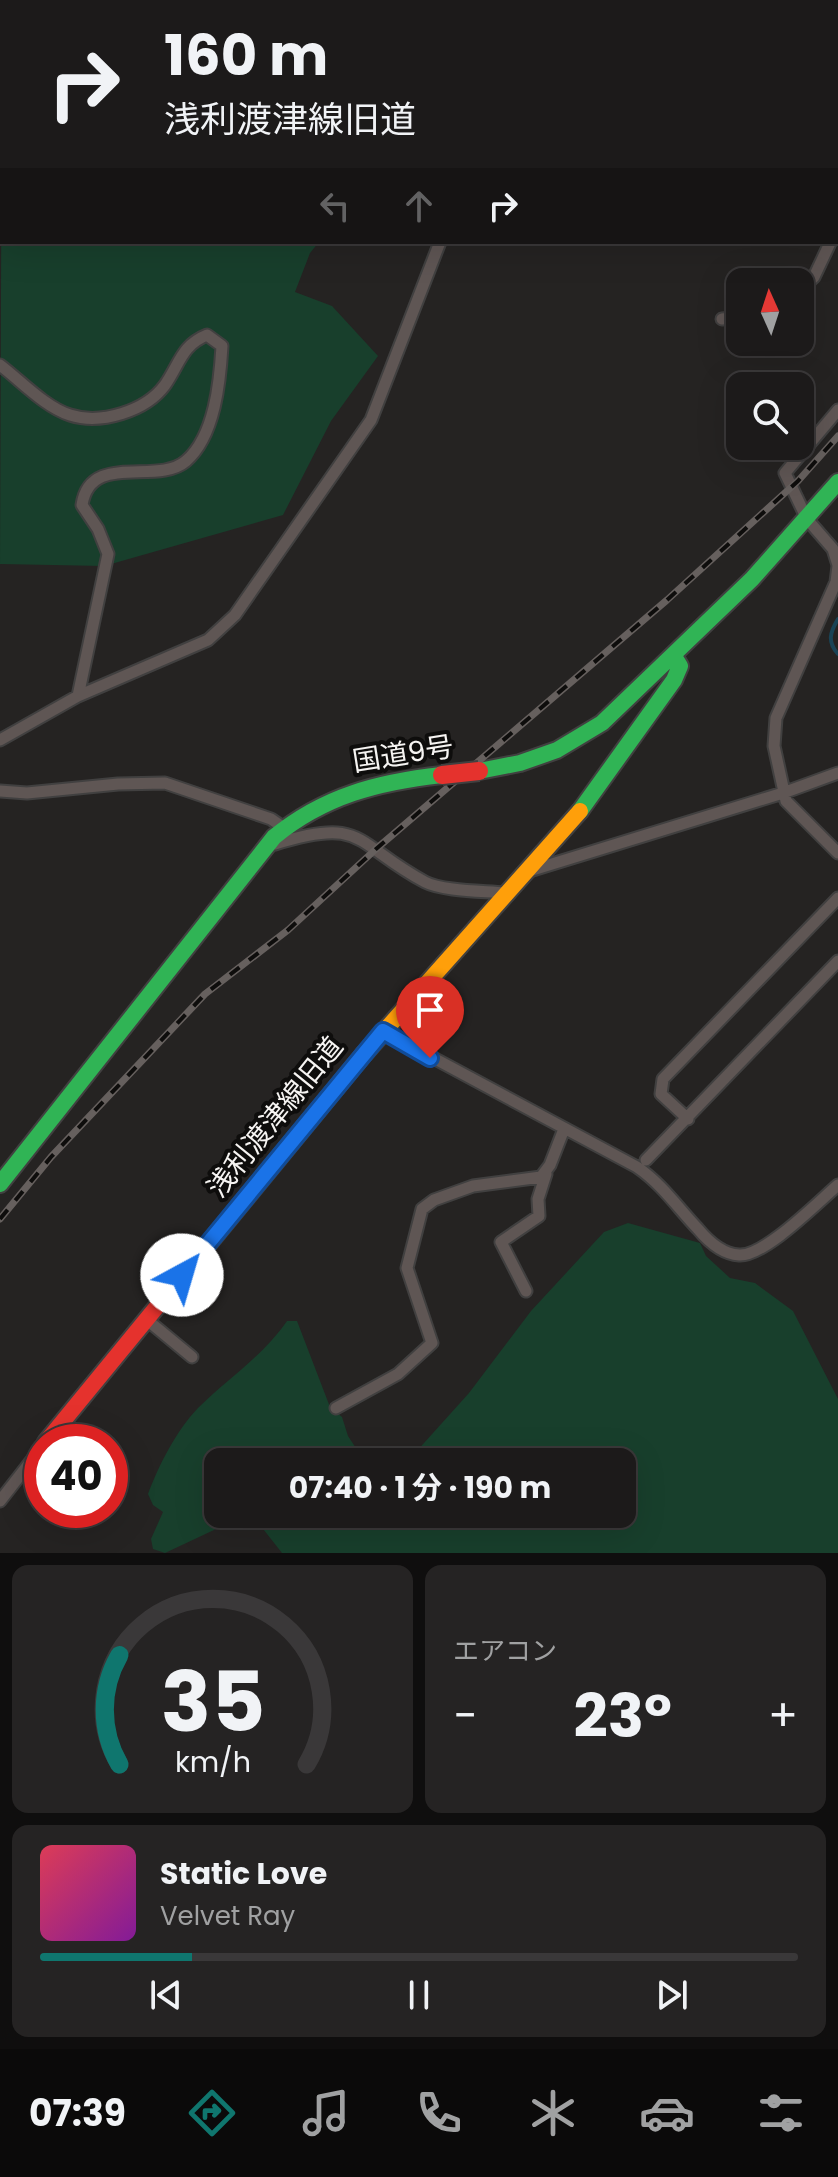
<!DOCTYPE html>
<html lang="ja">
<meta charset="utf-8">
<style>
body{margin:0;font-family:Poppins,"Noto Sans JP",sans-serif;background:#252323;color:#f1f3f6;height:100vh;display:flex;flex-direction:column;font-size:30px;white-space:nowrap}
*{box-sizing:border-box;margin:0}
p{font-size:26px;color:#a0a1a2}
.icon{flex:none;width:44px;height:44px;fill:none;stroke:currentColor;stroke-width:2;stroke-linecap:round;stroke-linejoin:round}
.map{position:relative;height:1553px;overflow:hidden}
.sheet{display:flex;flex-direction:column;gap:12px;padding:12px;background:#0f0e0e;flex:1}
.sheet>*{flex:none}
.banner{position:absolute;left:0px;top:0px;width:838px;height:244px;box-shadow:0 8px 32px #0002,0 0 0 2px #3a3839;background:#1c1a1a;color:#f1f3f6;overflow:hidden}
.needle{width:52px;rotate:357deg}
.buttons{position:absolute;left:726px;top:268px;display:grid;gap:16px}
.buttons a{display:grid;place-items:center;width:88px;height:88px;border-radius:16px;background:#1c1a1a;box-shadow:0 8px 32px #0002,0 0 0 2px #3a3839;font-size:40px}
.speed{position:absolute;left:24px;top:1424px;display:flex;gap:16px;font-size:40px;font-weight:700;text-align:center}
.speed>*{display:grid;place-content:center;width:104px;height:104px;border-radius:50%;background:#1c1a1a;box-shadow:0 8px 32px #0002,0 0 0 2px #3a3839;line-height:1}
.speed .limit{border:12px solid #d22;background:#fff;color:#111}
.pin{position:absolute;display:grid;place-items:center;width:68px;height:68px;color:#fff;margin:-82px -34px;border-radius:50% 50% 50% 0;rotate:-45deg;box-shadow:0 0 8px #0007}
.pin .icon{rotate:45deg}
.me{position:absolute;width:88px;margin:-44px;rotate:39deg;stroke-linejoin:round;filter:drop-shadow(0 0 6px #0008)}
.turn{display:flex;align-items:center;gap:28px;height:168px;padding:0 32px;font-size:36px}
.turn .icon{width:104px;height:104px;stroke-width:2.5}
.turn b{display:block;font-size:56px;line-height:68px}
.lanes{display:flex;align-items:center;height:76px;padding:0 32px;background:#0003;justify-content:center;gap:40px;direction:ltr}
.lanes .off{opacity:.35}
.big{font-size:60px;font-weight:700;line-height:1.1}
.sheet .widget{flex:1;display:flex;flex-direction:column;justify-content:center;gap:12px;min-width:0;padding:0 28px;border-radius:16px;background:#252323}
.sheet .dial{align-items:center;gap:0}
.dial svg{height:208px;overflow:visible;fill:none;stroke:#3a3839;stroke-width:7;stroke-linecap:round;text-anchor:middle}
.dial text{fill:#f1f3f6;stroke:none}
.song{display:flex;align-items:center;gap:24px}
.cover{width:96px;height:96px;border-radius:12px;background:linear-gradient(135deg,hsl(350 70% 55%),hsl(290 70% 35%))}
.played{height:8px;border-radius:4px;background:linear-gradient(90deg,#0f766e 20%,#3a3839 20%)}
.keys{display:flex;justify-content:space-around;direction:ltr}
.heat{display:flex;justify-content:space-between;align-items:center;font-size:44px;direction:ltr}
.sheet .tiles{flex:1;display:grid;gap:12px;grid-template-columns:1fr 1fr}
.widget:last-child{grid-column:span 2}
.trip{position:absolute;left:204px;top:1448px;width:432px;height:80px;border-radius:16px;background:#1c1a1a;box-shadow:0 8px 32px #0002,0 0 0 2px #3a3839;font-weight:700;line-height:80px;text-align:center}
.tabs{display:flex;height:128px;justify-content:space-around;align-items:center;background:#0b0a0a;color:#a0a1a2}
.tabs .icon{width:56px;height:56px}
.tabs .active{color:#0f766e}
.tabs b{font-size:36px;color:#f1f3f6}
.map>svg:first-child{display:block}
</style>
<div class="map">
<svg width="838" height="1553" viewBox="0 0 838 1553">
<rect width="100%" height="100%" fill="#252322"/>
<path fill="#183f2c" d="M26,0H406L24,2Z
M2,17V242H319L310,253L295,292L332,306L378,356L331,421L283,515L104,566L0,564Z
M628,1223L700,1243L706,1256L730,1278L755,1283L793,1311L838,1399V1553H282L256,1520L231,1522L165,1553L153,1549L151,1539L163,1512L153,1505L148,1494C159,1465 176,1431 198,1408C228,1378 262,1357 287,1321H297L330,1407L342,1417L348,1436L365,1462H218V1514H622V1462H396L415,1453L469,1393L531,1311L604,1232Z"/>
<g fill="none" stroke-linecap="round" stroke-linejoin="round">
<path stroke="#1a4355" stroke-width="4" d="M838,619C830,632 827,642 838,654"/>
<defs>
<path id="street" d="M813,2L815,0
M836,133H838
M800,290L814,277L830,243
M722,319L740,317
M0,365C21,381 45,407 70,415C101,425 146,411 165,385C180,363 182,345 207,335L222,346C220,381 215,436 186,461C157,486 90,451 82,505L98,529L108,554L78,696
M838,410L785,473L807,519L833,549L838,565
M838,566L836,582L776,718L774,746L786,801L838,853
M0,740L78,696L208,640L235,615L371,420L440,242
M0,791L27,793L118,784L165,783L271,819L284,828
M275,844C365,816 354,844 425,882C442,891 484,891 504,893
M526,872L783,793L838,773
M383,1031L637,1167C662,1184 678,1208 698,1229C708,1241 722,1254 739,1255C764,1257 818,1202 838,1185
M688,1119L661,1094L663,1079L838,898
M646,1160L838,961
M526,1291L501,1242L539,1216L538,1199L546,1174
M146,1319L192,1357
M336,1408L398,1374L432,1343L407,1268L422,1209L434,1200L473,1186L541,1177L550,1165L564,1129
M0,1501L42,1447"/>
<path id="fast" d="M479,771L520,763L557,750L602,723L752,579L838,482
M580,811L674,680L680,666L674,656
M0,1184L274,837C324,796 378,782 442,775"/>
<path id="slow" d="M364,1054L580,811"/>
<path id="jam" d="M46,1442L364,1054"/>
</defs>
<use href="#street" stroke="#414040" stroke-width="15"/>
<use href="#fast" stroke="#414040" stroke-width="20"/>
<use href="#slow" stroke="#414040" stroke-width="20"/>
<use href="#jam" stroke="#414040" stroke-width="20"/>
<use href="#street" stroke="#5f5654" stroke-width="11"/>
<use href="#fast" stroke="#30b455" stroke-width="16"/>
<use href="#slow" stroke="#ff9f0a" stroke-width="16"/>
<use href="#jam" stroke="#e5322d" stroke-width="16"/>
<defs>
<path id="rail" d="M0,1219L51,1157L205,994L288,930L376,849L667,600L798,481L838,436"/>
</defs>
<use href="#rail" stroke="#66605e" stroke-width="7"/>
<use href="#rail" stroke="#0e0d0c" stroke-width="4" stroke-dasharray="12" stroke-linecap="butt"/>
<defs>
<path id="jam-bridge" d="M442,775L479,771"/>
</defs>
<use href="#jam-bridge" stroke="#414040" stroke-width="22" stroke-linecap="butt"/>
<use href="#jam-bridge" stroke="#e5322d" stroke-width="18"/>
</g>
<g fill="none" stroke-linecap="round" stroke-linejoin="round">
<defs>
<path id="route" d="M182,1275L383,1031L430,1058"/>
</defs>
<use href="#route" stroke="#114b97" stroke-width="20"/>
<use href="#route" stroke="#1a73e8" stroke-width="14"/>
</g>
<g text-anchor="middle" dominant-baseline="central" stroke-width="8" stroke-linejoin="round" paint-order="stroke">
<g font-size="28" fill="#f6f4f2" stroke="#0e0d0c">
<text transform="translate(403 754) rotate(-9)">国道9号</text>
<text transform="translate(275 1117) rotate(-51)">浅利渡津線旧道</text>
</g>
</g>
</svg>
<div class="buttons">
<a><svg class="needle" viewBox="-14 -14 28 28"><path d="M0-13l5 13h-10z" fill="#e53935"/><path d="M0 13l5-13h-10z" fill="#a0a1a2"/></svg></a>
<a><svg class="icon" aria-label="search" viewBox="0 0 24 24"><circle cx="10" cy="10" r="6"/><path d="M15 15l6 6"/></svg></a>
</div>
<div class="speed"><div class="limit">40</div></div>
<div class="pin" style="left:430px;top:1058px;background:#d93025"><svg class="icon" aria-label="arrive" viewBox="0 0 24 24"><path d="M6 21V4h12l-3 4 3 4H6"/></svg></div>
<svg class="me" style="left:182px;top:1275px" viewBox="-20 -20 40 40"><circle r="19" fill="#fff"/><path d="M0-13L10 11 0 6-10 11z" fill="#1a73e8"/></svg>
<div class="trip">07:40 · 1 分 · 190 m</div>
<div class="banner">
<div class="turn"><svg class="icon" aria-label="right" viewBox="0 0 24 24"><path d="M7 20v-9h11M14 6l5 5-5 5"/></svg><div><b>160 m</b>浅利渡津線旧道</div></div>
<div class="lanes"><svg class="icon off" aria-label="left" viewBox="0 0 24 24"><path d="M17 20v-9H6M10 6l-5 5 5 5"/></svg><svg class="icon off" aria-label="ahead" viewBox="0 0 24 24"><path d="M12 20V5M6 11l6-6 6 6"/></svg><svg class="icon" aria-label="right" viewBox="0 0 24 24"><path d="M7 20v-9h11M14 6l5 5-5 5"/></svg></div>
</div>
</div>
<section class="sheet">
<div class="tiles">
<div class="widget dial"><svg viewBox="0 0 100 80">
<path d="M14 69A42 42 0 1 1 86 69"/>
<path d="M14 69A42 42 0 0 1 14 27" stroke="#0f766e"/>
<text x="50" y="56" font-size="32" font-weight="700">35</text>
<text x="50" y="72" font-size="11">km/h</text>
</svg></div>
<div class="widget"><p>エアコン</p>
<div class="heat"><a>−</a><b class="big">23°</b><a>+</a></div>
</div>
<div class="widget">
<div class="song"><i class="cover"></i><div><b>Static Love</b><p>Velvet Ray</p></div></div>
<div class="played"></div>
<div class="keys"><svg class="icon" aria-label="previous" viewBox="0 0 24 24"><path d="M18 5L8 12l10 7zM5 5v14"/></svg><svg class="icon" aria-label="pause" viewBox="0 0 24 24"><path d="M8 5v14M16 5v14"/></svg><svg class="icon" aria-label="next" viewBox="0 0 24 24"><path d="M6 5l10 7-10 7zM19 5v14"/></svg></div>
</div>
</div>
</section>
<nav class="tabs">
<b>07:39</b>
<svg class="icon active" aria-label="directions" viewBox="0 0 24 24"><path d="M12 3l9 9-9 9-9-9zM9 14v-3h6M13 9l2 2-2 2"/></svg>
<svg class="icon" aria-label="music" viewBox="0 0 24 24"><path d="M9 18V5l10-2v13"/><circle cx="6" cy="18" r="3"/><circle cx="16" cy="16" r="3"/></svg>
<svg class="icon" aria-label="phone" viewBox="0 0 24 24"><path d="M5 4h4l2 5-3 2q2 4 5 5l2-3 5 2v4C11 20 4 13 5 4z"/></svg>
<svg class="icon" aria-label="climate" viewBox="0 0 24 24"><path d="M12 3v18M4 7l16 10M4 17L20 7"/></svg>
<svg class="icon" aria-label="car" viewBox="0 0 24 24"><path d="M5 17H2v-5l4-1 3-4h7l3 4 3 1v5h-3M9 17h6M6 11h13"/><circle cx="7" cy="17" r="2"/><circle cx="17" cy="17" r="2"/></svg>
<svg class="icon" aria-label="filters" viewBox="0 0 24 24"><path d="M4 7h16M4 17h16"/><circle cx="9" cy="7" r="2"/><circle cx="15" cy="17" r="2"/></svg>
</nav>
